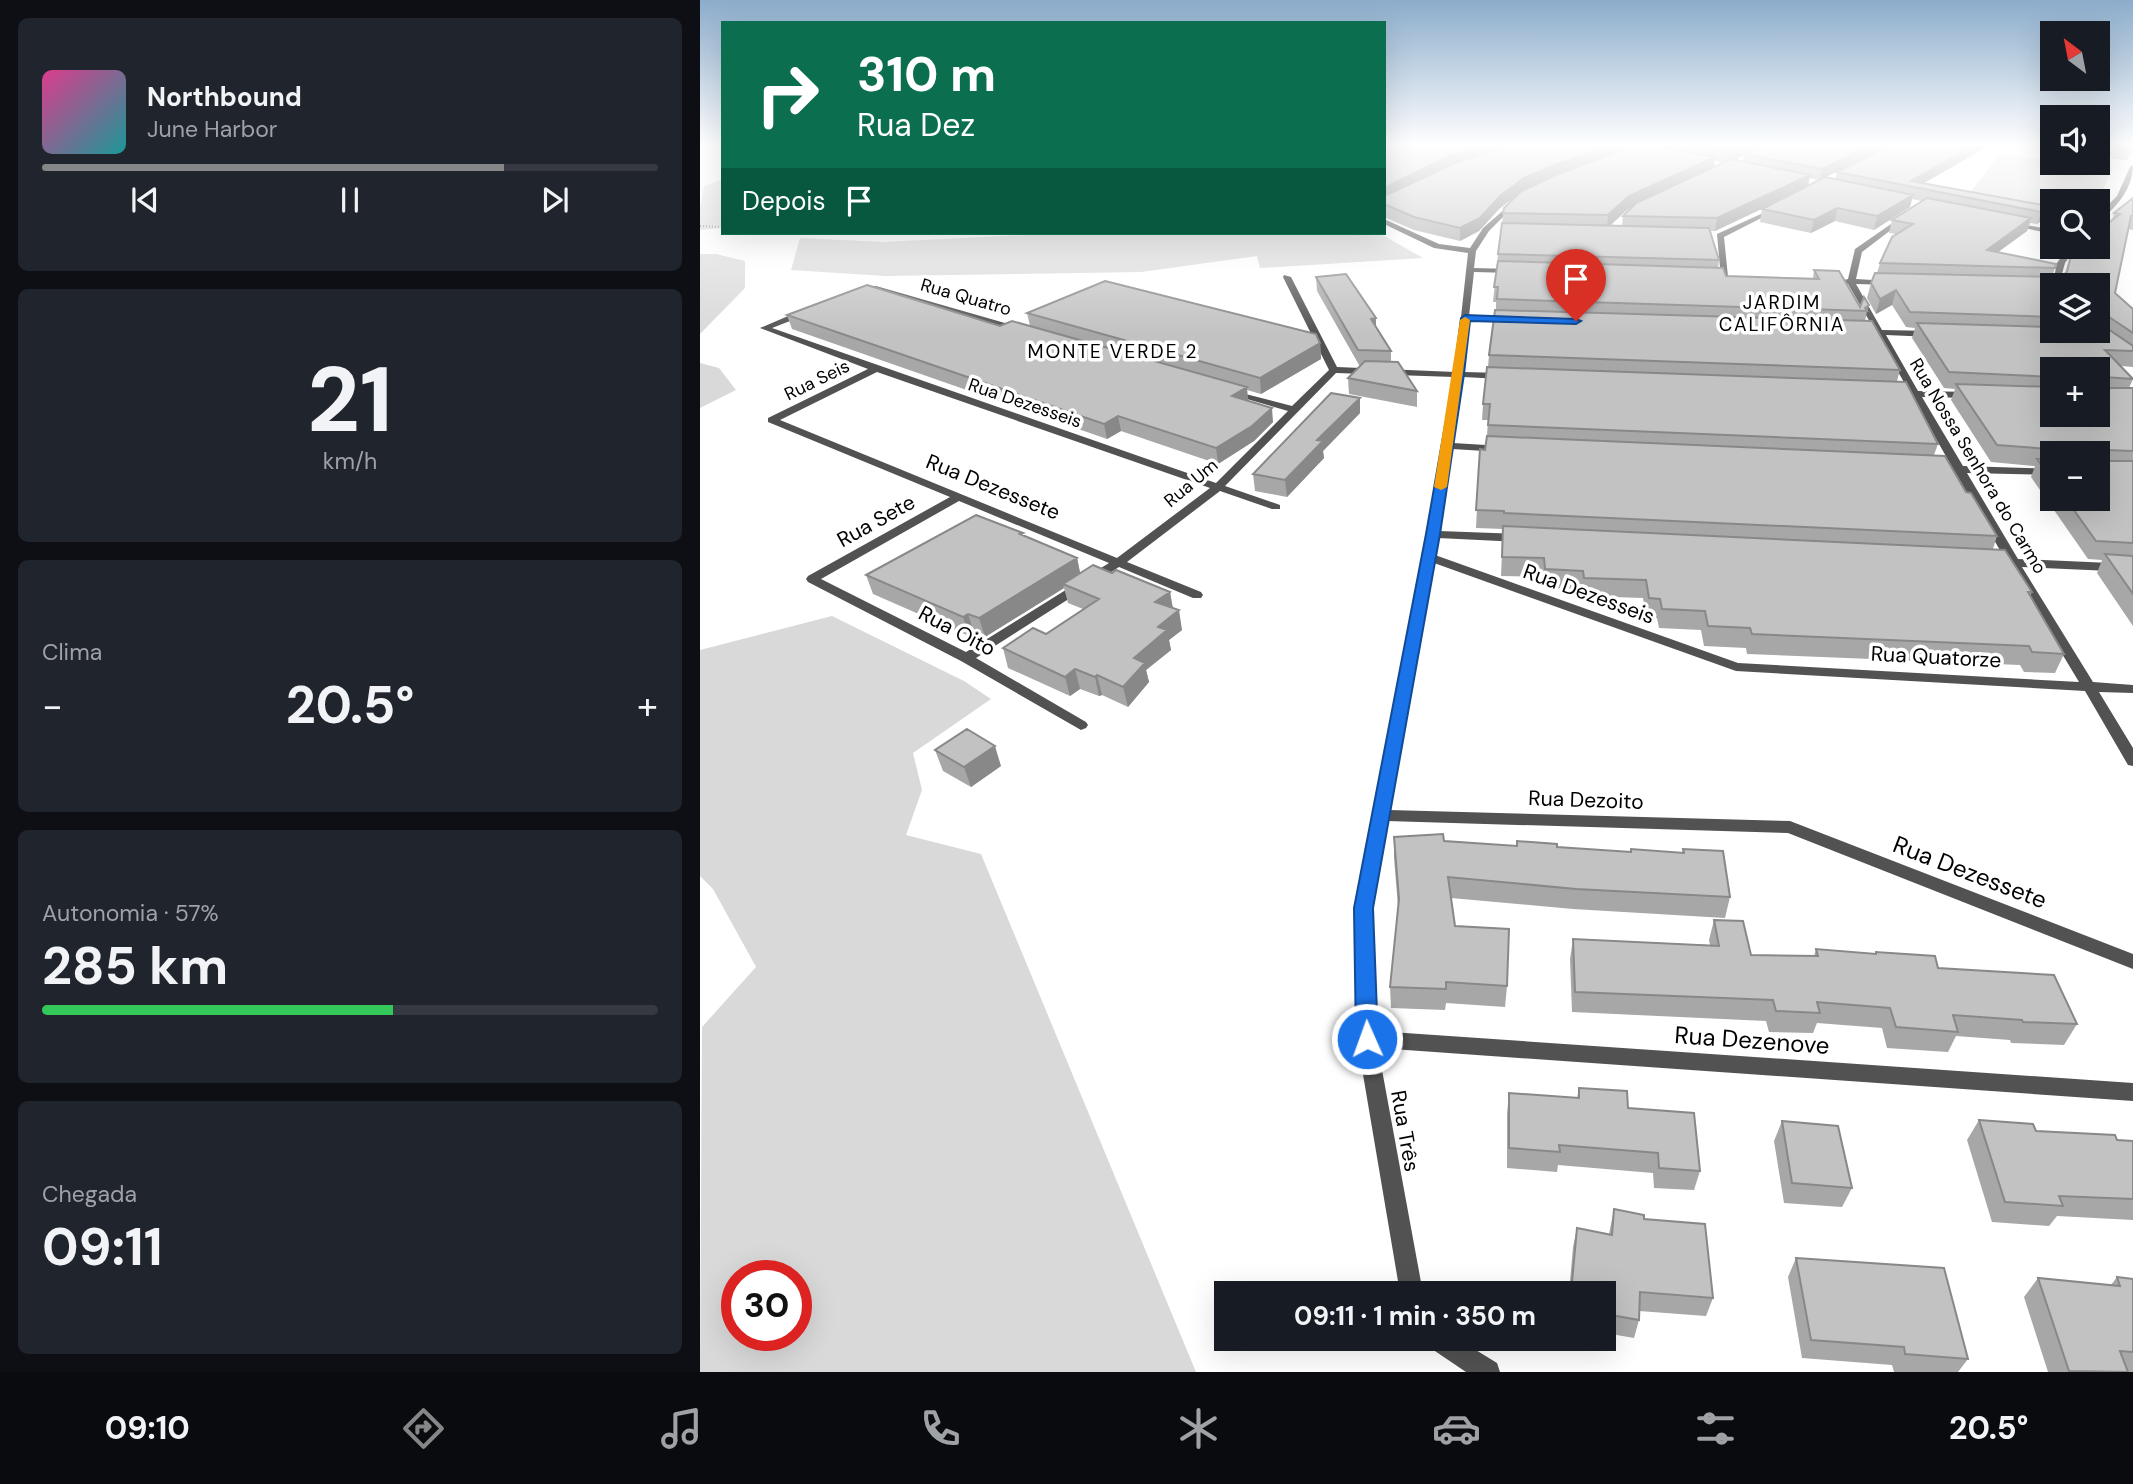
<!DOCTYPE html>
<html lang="pt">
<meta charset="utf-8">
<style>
body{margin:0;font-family:"DM Sans",sans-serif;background:#20242c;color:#f1f3f6;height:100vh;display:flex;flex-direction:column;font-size:26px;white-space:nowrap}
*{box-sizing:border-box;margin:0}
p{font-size:23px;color:#9ea1a6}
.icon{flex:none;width:38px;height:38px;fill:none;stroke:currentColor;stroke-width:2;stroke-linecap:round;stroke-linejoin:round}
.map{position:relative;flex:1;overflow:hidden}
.details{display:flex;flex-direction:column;gap:18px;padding:18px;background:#0d0f14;width:700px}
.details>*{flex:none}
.top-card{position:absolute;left:21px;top:21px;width:665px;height:214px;border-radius:0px;box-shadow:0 7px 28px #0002;background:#0b6e4f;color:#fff;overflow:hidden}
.needle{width:46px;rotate:328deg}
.buttons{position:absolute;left:1340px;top:21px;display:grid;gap:14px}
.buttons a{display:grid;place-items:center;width:70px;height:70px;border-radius:0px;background:#171b24;box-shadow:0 7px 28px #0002;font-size:35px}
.speed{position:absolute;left:21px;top:1260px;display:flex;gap:14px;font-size:35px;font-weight:700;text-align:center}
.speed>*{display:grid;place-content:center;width:91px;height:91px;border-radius:50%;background:#171b24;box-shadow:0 7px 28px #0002;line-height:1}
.speed .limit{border:10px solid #d22;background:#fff;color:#111}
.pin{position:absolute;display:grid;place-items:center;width:60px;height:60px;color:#fff;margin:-72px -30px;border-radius:50% 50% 50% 0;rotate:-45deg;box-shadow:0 0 7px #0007}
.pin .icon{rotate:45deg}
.me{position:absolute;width:77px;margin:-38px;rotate:358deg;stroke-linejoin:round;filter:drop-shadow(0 0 5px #0008)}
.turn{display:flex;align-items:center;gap:24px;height:147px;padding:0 21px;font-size:32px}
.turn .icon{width:91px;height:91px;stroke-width:2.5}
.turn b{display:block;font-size:49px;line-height:60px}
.then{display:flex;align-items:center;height:66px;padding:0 21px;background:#0003;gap:14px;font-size:26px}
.big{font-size:52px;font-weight:700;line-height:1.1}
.details .card{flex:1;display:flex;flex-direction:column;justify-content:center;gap:10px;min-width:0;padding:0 24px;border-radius:10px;background:#20242c}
.details .dial{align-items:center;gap:0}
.dial b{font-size:91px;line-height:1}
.song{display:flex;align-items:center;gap:21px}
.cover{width:84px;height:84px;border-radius:10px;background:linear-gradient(135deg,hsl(330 70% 55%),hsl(180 70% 35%))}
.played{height:7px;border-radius:4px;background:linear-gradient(90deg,#858687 75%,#363941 75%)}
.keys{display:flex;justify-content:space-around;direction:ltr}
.heat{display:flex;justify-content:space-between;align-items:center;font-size:38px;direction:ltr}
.charge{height:10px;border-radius:5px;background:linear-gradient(90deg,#34c759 57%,#363941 0)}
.trip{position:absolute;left:514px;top:1281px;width:402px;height:70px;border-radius:0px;background:#171b24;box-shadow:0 7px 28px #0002;font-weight:700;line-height:70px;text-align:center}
.menu{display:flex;height:112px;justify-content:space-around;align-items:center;background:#090b0e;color:#9ea1a6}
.menu .icon{width:49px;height:49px}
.menu .selected{color:#858687}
.menu b{font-size:32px;color:#f1f3f6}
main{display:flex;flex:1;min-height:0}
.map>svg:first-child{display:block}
</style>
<main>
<section class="details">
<div class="card">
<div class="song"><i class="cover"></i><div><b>Northbound</b><p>June Harbor</p></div></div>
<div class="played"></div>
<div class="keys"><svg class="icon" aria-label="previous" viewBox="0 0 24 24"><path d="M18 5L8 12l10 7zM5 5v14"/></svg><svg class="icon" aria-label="pause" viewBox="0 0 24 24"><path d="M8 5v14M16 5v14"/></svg><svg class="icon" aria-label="next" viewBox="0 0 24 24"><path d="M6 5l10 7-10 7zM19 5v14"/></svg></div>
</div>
<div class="card dial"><b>21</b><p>km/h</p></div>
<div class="card"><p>Clima</p>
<div class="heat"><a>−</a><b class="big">20.5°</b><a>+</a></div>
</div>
<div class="card"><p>Autonomia · 57%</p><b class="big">285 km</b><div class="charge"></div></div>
<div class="card"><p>Chegada</p><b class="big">09:11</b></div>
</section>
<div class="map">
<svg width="1433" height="1372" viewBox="0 0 1433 1372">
<rect width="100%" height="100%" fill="#fff"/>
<path fill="#d9d9d9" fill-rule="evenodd" d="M1300,154L1413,169L1397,201H1353V207L1268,195Z
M23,179V228L0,230V208L4,186Z
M364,233H679L723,258L560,268L557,256L441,272L185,276L91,270L100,238L184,242Z
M0,254H16L45,261V288L0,334Z
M0,363L19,368L36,390L0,408Z
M132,616L264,681L291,699L213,753L222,790L206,835L281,854L496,1372H0L2,1027L56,967L13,889L0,876V650ZM37,1276H96V1335H37Z"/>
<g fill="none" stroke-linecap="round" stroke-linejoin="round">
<path stroke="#747474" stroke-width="2" stroke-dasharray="1 2" stroke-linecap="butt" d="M0,226L23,227"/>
<path fill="#525252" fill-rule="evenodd" d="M815,200L817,203L789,231L776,251L774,268L813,269L817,271L813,273L774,272L769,316H813L817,319L813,322L769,321L764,372L802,373L807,376L802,379L763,377L753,443L802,446L807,449L802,452L752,449L739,531L820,534L826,538L820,542L738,538L735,555L1038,663L1379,682L1309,566H1295L1289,562L1295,558L1305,559L1255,472L1251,469L1252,467L1212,396H1193L1188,393L1193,390L1209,391L1177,335L1169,332L1174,329L1148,284L1140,281L1148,279L1155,249L1204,215H1208V217L1162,252L1156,279L1190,281H1193V285L1156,284L1182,330L1233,331L1237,334L1233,337L1186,335L1218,391L1271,392L1276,395L1271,398L1222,397L1263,466L1353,469V475L1267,473L1318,559L1433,564V572L1322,567L1393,682L1433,685V693L1399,692L1433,748V766L1428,765L1385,691L1036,671L734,563L689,810L1090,821L1433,954V969L1088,833L687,821L672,908L676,1031L1433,1083V1101L678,1048L723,1293H700L657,1039L654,908L727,534L754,377L636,373L525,486L580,505V509H572L520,491L427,562L501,592L503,595L501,598H493L419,567L276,658L386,722L388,725L386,728L381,730L261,661L108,582L106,579L108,576L250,497L68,422V418L168,369L60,328L102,310H108V314L72,328L516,483L588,411L526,393V389L592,406L629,370L583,277L584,275L591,277L637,367L755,372L768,253L734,248L684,224V219L739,244L770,248L783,228ZM177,372L510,488L417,558L80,420ZM259,501L409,563L266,652L121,579Z
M1074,208L1079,209L1024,237L1028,277L1021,279L1017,234Z
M170,286H176L326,329L319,331L170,290Z
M725,1339H758L797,1363L800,1372H766L729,1347Z"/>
<path fill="#525252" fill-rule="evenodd" d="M1433,165C1433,188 1416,209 1398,221V215L1417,196L1430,167Z
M1311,222L1353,230V234L1309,225Z
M1368,247H1376L1365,263L1359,285L1352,287L1357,263Z"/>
</g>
<path fill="#a7a7a7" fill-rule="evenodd" d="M699,144H925L924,150L937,145L928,144H946L955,146V144H1192L1126,177L1135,179L1137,172L1292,144L1224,183L1348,206L1344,219L1337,224L1330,223L1327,231L1298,252L1355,268L1352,276L1360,277L1365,273L1372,251L1412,220L1414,213L1433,198V230L1428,229L1415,293L1433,309V367L1421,366L1433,379L1429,388H1433V626L1397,573L1402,560L1388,559L1331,477L1335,466L1291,462L1251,400L1255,389L1244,388L1212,338L1215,328L1206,327L1192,305L1176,314L1167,298L1171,283L1177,273L1180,263L1196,234L1189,233L1192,220L1222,201L1212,199L1210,207L1174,230L1135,221L1111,233L1060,222L1062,209L1076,202L1015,231H1010L1019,260L1018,268L1026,276L1113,278L1114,270L1160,307L1169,305L1164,321L1200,370L1197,381L1238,444L1234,455L1266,492L1297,536L1293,549L1332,592L1330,596L1364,654L1355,673L1324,672L1320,665L1047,654L1046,648L1004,646L1001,630L959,628L957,618L946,617L943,598L882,596L881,589L843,588V577L801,576L803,529L776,528L780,449L785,450L787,436L788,420H782L783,404L788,367L789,355L796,310V302H793L798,254L802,223L804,208L815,196L799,209L779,231L760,241L714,230L684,217V149ZM1044,155L1043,161L1035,160ZM1015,161L1023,163L1014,167ZM1109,178L1119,180L1108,186ZM932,207L923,216L922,226H910L928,209ZM1353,285H1398V331H1353ZM1353,369L1398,415H1353ZM1353,453H1398V499H1353Z
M1398,144H1433V155L1431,150L1427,160L1413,159L1398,145Z
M616,277L676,318V328L691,351V362L717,391V407L649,394L648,378L661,365H659L617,291Z
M327,313L620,343L621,359L561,394L547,390L548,401L573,422L554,441L518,464L421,431L407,439L92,329L87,315L300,326H330Z
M660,398V413L623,451L624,458L587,497L555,491L553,474Z
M323,533V536L377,558L380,573H412L470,592L473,608L482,630L469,640L471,650L446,670L449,682L428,707L402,695L399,696L380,689L370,696L308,668L303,648L346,634L383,609L368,603L364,588L285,637L274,633L269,636L173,594L166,575Z
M235,750L301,766L271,787L243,771Z
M694,837L817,846L930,852L931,849L982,853L983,849L1030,897L1025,918L873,909L751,898L755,926L807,986L805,1007L746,1003L745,1010L691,1008L690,987L698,907L694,858Z
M1014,920L1051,955L1114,956L1116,949L1175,954L1176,952L1238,968L1377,1024L1364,1045L1311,1043L1310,1040L1256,1036L1248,1052L1187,1048L1182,1028L1117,1023L1113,1033L1069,1032L1066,1021L872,1012L870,959L873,939L1010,945L1009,940Z
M879,1088L928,1108L1000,1171L994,1190L954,1188L953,1173L858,1165L857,1172L807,1168V1114L809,1093L877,1098Z
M1279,1120L1336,1131L1433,1141V1220L1357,1216L1349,1226L1292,1222L1267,1140Z
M1082,1121L1152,1188L1142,1207L1084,1203L1074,1141Z
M914,1209L944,1219L1013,1298L1006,1316L939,1311V1320L934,1338L905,1333V1293H869L873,1247L877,1228L909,1234Z
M1096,1258L1268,1359L1258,1372H1194L1192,1365L1102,1358L1088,1277Z
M1417,1277L1433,1279V1372H1348L1324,1297L1338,1278L1411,1285Z"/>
<path fill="#888" d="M786,144H819L684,200V188L749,156Z
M915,144H925L924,151L823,190L799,209L779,231L760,241V228L800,196L824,178L854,165Z
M1046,144H1069L1044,154V155L1026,163L1028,152Z
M1173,144H1192L1120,180L1122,169Z
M1276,144H1292L1217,187L1211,181Z
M1015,157L1014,169L928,209L907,228L908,215L929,196Z
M1110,175L1108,187L1015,231L1017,218Z
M1213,195L1210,207L1174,230L1177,216Z
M1348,206L1344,219L1337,224L1341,212Z
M1137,208L1135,221L1111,233L1114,220Z
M1331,218L1327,231L1283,263L1287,250Z
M1196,290L1192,305L1176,314L1180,299Z
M1169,305L1165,320L1164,321L1167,311L1165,308Z
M676,318V333L671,319Z
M620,343L621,359L561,394L560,378Z
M547,387L548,402L532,396Z
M660,398V413L623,451L624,458L587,497L585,480L617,440Z
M572,408L573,422L554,441L518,464L516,448Z
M418,416L421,431L407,439L404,424Z
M377,558L381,577L363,584L364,588L285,637L279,618Z
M470,592L473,611L455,602Z
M479,610L482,630L469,640L471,650L446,670L449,682L428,707L423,687L434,658L458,627Z
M268,614L274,633L269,636L263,617Z
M375,669L380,689L370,696L365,677Z
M397,675L402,695L399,696L395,677Z
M295,746L301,766L271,787L264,767Z"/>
<path fill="#c2c2c2" stroke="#888" stroke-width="2" d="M699,144H786L749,156L684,188V149Z
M812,144H915L854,165L824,178L800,196L780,218L760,228L714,217L684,204V196L755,163Z
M939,144H946L1015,157L929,196L908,215L803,213L804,208L820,192L853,176Z
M986,144H1046L1028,152Z
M1067,144H1173L1122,169L1044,154Z
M1193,144H1276L1211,181L1348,206L1341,212L1137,172Z
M1413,144H1429L1431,149L1417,148Z
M1031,159L1110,175L1017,218L923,216L936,203Z
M1125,177L1213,195L1177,216L1137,208L1114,220L1062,209Z
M1227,198L1331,218L1287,250L1356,264L1355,268L1180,263L1192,237L1213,224L1192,220Z
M1433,198V216H1431L1415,293L1433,309V333L1403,313L1398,314V285H1353V317L1210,312L1196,290L1180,299L1171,283L1175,273L1360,277L1367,272L1372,251L1378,247H1398V231L1420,214L1414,213Z
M802,223L1009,228L1019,260L798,254Z
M798,261L1023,268L1026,276L1119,279L1114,270L1139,271L1160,307L1164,297L1169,305L1165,308L1167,311L797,299L798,287H794Z
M646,274L676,318L671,319L691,351L658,350L616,277Z
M405,281L616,334L620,343L560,378L327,313Z
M167,285L300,326L312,321L547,387L532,396L572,408L552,426L516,448L418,416L404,424L87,315Z
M795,310L1172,321L1200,370L789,355Z
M1217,323L1353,327V331H1398V329H1408L1433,346V351L1405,350L1433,379L1405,377L1402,386L1404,388H1433V451L1405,450L1403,453L1405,461H1433V543L1396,541L1366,499H1398V453H1362V450L1297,445L1256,384L1353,387V415H1398V369H1353V377L1249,372Z
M665,361L698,362L717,391L648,378Z
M787,367L1206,382L1238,444L788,425L790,404H783Z
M631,393L660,398L617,440L623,441L585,480L553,474Z
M787,436L1245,456L1266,492L1271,493L1297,536L804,513V511L776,510L780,449L785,450Z
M1337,459H1353V481Z
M276,515L323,533L320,534L377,558L279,618L268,614L263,617L166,575Z
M803,526L1305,550L1332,592H1328L1364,654L1332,652L1329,646L1052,634L1050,628L1008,626L1005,611L962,609L960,599L949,598L946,580L884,578L883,571L845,569L844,558L802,557Z
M1405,554L1433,556V594Z
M393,565L412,573L416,570L470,592L455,602L479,610L458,627L467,630L434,658L445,663L423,687L397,675L395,677L375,669L365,677L303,648L333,628L346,634L399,599L363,584Z
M267,729L295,746L264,767L235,750Z
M743,834L744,841L817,846V841L857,844V847L931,852V849L984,853L983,849L1023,851L1030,897L876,889L748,877L755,926L809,929L807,986L746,982V989L690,987L699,899L694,837Z
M1014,920L1043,921L1051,955L1118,956L1116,949L1176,954V952L1235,956L1238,968L1354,975L1377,1024L1323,1022L1322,1020L1253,1015L1258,1032L1196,1027L1190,1008L1117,1002L1120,1013L1076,1011L1073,1000L875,992L873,939L1019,946Z
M879,1088L927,1091L928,1108L994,1113L1000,1171L959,1168L958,1153L859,1145L860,1152L809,1148V1093L879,1098Z
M1279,1120L1333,1124L1336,1131L1415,1135L1417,1140L1433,1141V1199L1359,1196L1363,1206L1305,1202Z
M1082,1121L1138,1126L1152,1188L1092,1183Z
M914,1209L944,1215V1219L1005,1224L1013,1298L940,1292L939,1320L905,1314V1293H871L877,1228L912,1235Z
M1096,1258L1244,1268L1268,1359L1205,1354L1204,1347L1111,1340Z
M1417,1277L1433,1279V1352L1420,1351L1428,1372L1369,1371L1338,1278L1420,1286Z"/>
<linearGradient id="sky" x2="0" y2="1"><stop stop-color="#8baccb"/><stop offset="0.43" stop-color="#fff"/><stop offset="1" stop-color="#fff" stop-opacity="0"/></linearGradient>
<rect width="1433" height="336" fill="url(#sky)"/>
<path fill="#1a73e8" stroke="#114b97" stroke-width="2" d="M765,315L876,319L881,321L876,324L770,321L764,374L740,534L673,908L678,1039L675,1046L667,1049L660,1046L656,1039L654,908L726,534L754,374L761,318Z"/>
<path fill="#f59e0b" d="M765,317L770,320L747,487L741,490L734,487L760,320Z"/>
<g text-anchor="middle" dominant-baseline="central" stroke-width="7" stroke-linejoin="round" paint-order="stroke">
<g font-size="18" fill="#000" stroke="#fff">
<text transform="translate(266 297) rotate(16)">Rua Quatro</text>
<text transform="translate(117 380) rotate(-26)">Rua Seis</text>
<text transform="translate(325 403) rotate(19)">Rua Dezesseis</text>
<text transform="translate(1278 466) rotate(59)">Rua Nossa Senhora do Carmo</text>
<text transform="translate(491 483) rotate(-40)">Rua Um</text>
</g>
<g font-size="19" letter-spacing="2" fill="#000" stroke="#fff">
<text x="1082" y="302">JARDIM<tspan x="1082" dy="22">CALIFÔRNIA</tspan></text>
<text x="413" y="351">MONTE VERDE 2</text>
</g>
<g font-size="21" fill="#000" stroke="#fff">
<text transform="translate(293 487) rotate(22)">Rua Dezessete</text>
<text transform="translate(176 521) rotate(-29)">Rua Sete</text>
<text transform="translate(889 594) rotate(20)">Rua Dezesseis</text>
<text transform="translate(257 631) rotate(28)">Rua Oito</text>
<text transform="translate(1236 657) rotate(3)">Rua Quatorze</text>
<text transform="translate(886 800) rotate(2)">Rua Dezoito</text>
<text transform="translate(705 1131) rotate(80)">Rua Três</text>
</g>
<g font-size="24" fill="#000" stroke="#fff">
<text transform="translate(1270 872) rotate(21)">Rua Dezessete</text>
<text transform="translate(1052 1040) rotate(4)">Rua Dezenove</text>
</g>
</g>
</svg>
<div class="buttons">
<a><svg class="needle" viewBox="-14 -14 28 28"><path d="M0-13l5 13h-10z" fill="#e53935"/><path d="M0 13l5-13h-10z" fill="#9ea1a6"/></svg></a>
<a><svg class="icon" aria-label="sound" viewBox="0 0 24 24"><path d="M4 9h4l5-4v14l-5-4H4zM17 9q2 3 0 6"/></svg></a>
<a><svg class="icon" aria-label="search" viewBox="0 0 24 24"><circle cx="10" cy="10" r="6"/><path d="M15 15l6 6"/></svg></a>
<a><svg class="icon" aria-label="layers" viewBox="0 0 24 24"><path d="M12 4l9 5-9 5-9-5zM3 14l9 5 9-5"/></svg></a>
<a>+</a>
<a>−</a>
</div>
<div class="speed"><div class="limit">30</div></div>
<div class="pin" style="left:876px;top:321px;background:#d93025"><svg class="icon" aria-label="arrive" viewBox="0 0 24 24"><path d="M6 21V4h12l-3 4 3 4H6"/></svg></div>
<svg class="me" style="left:667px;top:1039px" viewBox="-20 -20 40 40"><circle r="17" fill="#1a73e8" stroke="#fff" stroke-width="3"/><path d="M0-11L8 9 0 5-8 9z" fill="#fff"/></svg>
<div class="trip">09:11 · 1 min · 350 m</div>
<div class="top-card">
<div class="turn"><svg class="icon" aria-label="right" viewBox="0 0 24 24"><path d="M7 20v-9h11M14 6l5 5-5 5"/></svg><div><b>310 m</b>Rua Dez</div></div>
<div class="then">Depois<svg class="icon" aria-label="arrive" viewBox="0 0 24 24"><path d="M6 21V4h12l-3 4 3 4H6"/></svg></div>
</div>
</div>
</main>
<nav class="menu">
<b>09:10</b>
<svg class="icon selected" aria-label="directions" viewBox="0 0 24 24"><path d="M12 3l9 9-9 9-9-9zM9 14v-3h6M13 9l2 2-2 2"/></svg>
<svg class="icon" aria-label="music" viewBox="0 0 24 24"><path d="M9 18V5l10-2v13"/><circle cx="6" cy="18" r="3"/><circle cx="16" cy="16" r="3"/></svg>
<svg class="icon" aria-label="phone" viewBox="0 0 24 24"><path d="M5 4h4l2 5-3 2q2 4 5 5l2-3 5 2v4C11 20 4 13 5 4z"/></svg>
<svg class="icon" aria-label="climate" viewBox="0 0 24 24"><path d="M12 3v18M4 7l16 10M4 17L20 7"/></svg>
<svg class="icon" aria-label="car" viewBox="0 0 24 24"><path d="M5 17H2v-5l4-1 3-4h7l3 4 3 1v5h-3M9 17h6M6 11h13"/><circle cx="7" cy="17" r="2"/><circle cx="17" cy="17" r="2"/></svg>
<svg class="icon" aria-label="filters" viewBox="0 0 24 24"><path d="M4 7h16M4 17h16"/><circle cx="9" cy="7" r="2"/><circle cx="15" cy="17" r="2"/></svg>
<b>20.5°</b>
</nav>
